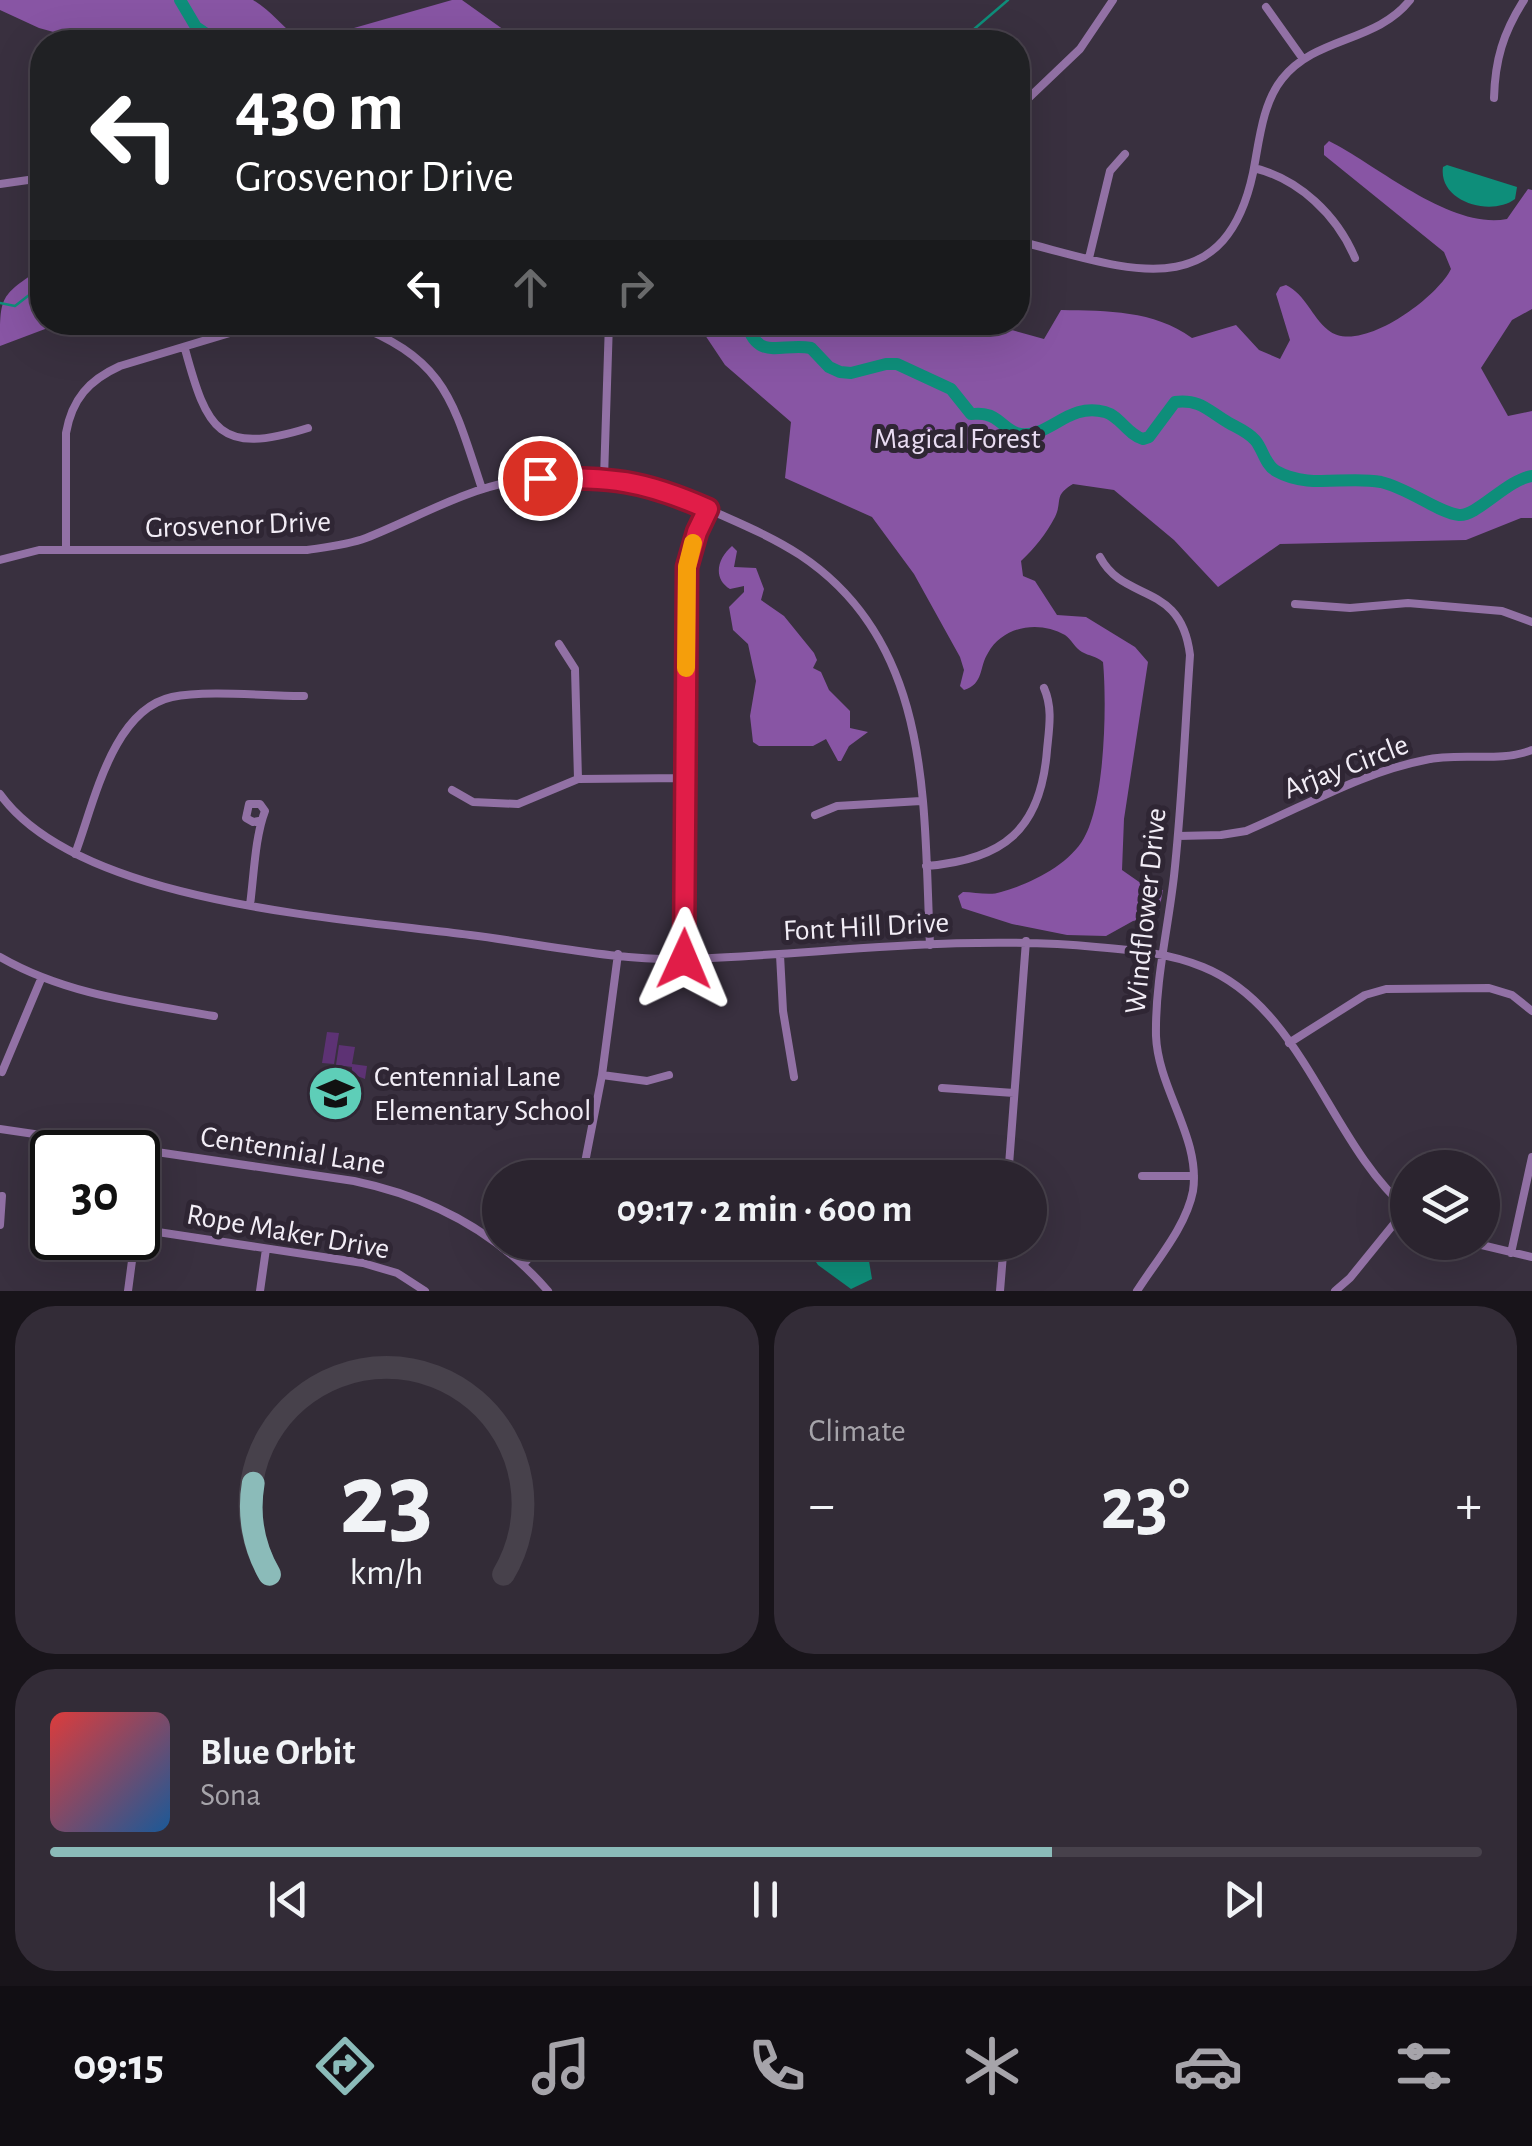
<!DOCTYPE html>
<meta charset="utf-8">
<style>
body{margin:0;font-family:"Alegreya Sans",sans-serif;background:#332c37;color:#f1f3f6;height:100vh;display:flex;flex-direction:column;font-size:38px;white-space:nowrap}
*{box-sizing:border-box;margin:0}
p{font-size:32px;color:#a6a4aa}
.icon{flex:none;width:55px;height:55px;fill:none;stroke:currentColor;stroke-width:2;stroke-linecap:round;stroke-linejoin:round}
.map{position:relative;height:1291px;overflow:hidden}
.drawer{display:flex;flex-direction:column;gap:15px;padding:15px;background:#18141a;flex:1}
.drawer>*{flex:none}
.guide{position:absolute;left:30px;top:30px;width:1000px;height:305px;border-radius:40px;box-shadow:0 10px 40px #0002,0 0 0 2px #47414b;background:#202124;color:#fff;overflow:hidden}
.fabs{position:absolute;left:1390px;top:1150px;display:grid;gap:20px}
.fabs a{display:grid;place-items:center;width:110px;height:110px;border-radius:50%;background:#2b242f;box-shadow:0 10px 40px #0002,0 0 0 2px #47414b;font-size:50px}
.speed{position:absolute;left:30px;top:1130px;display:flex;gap:20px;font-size:50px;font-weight:700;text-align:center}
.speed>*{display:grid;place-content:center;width:130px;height:130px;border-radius:50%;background:#2b242f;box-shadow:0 10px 40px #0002,0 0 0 2px #47414b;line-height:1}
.speed .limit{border:5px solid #111;border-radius:15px;background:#fff;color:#111}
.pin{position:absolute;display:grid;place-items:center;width:85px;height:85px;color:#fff;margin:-42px;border:5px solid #fff;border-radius:50%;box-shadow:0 2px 10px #0007}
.me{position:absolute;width:110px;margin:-55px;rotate:1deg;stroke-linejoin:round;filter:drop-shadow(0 0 8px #0008)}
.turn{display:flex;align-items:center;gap:35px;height:210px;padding:0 40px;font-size:45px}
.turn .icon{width:130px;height:130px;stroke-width:2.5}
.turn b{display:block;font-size:70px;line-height:85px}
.lanes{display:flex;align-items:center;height:95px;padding:0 40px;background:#0003;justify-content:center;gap:50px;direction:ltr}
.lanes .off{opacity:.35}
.big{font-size:75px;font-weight:600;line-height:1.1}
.drawer .widget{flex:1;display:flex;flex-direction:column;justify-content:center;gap:15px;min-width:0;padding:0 35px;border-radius:40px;background:#332c37}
.drawer .dial{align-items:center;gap:0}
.dial svg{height:260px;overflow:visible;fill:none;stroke:#47414b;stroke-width:7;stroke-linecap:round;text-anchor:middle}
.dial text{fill:#f1f3f6;stroke:none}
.song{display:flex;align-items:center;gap:30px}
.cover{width:120px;height:120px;border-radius:15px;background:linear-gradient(135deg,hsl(0 70% 55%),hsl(210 70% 35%))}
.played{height:10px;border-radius:5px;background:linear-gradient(90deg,#8bbbb9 70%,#47414b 70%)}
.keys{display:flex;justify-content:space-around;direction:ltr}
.heat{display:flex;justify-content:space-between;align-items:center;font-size:55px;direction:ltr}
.drawer .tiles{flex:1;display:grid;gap:15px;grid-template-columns:1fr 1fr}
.widget:last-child{grid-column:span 2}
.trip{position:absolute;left:482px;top:1160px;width:565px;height:100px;border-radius:50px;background:#2b242f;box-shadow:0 10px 40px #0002,0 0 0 2px #47414b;font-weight:600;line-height:100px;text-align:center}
.tabs{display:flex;height:160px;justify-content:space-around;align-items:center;background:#110e13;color:#a6a4aa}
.tabs .icon{width:70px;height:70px}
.tabs .current{color:#8bbbb9}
.tabs b{font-size:45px;color:#f1f3f6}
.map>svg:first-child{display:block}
</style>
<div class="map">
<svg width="1532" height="1291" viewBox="0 0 1532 1291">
<rect width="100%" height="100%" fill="#39303f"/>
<path fill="#5d3274" d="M327,1032L339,1033L334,1064L322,1063Z
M339,1045L355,1047L352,1064L367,1066L365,1079L352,1074V1067L336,1065Z"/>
<path fill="#8855a4" d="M0,0H253C271,11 282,26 298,39L326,36L452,0H462L521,42H90L39,28L0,10Z
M1329,141C1377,165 1451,230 1507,219L1528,189L1532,190V309L1512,320L1481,368L1508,416L1532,411V518H1521L1466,540L1280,544L1218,587L1174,540L1114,490L1073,484C1053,496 1063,500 1055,517C1046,534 1035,548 1021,561L1023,576L1035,581L1057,615L1086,617L1135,647L1148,662L1124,819L1122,870L1142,884L1163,890L1158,916L1133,921L1106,936L1067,935L1012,924L962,908L958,896L963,892C975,892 990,896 1001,892C1030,884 1069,865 1084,838C1105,801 1107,705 1103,662C1096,656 1089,656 1082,652C1075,648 1071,639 1065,635C1039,620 1003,626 988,653C979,667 984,684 964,690L960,686L964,670L960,657L914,574L872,517L785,478L791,422L725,365L697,323H987L1044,339L1061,310C1108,311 1153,310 1192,338L1236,325L1259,350L1280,359L1290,340L1276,294L1280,287L1286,285C1306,295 1311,316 1328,330C1359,356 1437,298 1451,269L1444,252L1324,155V146Z
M42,268V322L61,323L0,346C0,295 0,296 42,268Z
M732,546L737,551L734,567L756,568L764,589L761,600L784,616L814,653L817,660L813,668L821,672L829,690L850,711V728L868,732L849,746L841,761H838L826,739L813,746H759L753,742L750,716L756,681L748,644L733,630L729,607L744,592V586L730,589C712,578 718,558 732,546Z"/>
<path fill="#0e8e7a" d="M1447,165L1517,187L1515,199C1491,217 1438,202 1443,167Z
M832,1243H866L872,1279L851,1289L818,1265L812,1256Z"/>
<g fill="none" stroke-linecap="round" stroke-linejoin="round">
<path stroke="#0e8e7a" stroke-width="2.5" d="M959,42L1008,0
M0,303L15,306L42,285"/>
<path stroke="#0e8e7a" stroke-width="12" d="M180,0L196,27L218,42
M746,322C758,363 782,342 811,348L829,367L840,372L851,373L886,364H897L951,389L971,414C976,414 982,413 987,415C1000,417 1007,433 1021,434C1051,437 1068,402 1105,412C1120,416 1127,434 1143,439L1149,437L1175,402C1201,399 1208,411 1229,423C1238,428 1248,432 1255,440C1263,449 1265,465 1276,471C1310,490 1345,475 1381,482C1408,488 1439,513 1459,515C1476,517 1508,479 1532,476"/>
<path stroke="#9271a5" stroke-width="8" d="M1266,7L1303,59
M1494,98C1495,60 1503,33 1524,0
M1018,108L1080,49L1113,0
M1254,168C1299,179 1337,215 1355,258
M0,184L42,178
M1018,241C1117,265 1223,313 1253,173C1259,143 1262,104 1282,79C1316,36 1376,43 1410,0
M1089,258L1110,171L1125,154
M349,322C446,359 452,398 482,489
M185,349C207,430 219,456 308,428
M604,478L609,322
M66,550V433C72,399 89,380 120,366L266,322
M1100,557C1124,603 1181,581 1190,655C1185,728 1182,803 1174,876C1168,929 1155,982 1156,1036C1158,1089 1201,1138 1193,1191C1186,1227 1156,1261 1137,1291
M0,560L39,550H307C327,547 347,545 366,538C417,518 466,488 521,480C561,474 610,473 649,485C673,492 696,504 719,514C746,526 774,538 800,555C934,644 923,804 930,945
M1295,604L1350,608L1408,603L1502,611L1532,622
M559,644L575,669L578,779
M452,790L473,802L518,804L578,779L685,778
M0,794C79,904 342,918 470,935C542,944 616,961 688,959C824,954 961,934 1096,947C1133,950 1169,953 1203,967C1304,1008 1329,1143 1408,1210
M815,815L837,806L921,801
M1178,836L1221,835L1246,831C1305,806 1363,772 1425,760C1460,752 1499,763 1532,750
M75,854C94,804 112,710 172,697C205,690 268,696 304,696
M926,866C1003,860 1041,830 1047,750C1049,729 1053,708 1044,688
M250,905C254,875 255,837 265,811L260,804H249L246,818L253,822L259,821
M780,955L783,1011L794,1077
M0,957C66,995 140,1003 214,1016
M684,959L687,567L707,509
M1289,1043L1365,995L1386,989L1489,988L1512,995L1532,1011
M2,1072L41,979
M602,1075L647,1081L669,1075
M942,1088L1014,1093
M0,1129L354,1181C431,1197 496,1231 548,1291
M586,1164L645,1178
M1142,1176H1194
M582,1178L602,1075L618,954
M1008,1178L1026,941
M138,1220L149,1151
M0,1225L2,1196
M138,1229L363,1263L397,1273L425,1291
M1469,1242L1532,1257
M1511,1253L1532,1157
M523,1265L542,1242
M128,1291L135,1238
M260,1291L266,1249
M1000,1291L1004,1242
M1335,1291L1350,1278L1406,1209"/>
</g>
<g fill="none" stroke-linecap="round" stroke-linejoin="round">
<defs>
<path id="route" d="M540,478C613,478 640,479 708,509L697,532L687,567L684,959"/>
</defs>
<use href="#route" stroke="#92132f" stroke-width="25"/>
<use href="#route" stroke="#e11d48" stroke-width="18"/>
<path stroke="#f59e0b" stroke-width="18" d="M686,668L687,567L693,543"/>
</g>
<defs>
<symbol id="school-disc" viewBox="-11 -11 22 22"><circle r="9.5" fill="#5eceb8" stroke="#2f2634"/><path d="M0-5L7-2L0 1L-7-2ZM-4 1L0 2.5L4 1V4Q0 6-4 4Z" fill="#111"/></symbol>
</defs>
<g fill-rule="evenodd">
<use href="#school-disc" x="304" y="1062" width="63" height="63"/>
</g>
<g text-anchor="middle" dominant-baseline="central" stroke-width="10" stroke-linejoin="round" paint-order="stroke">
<g font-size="30" fill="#e9dcf2" stroke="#2f2634">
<text x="957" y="439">Magical Forest</text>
</g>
<g font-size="30" fill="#f2edf6" stroke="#2f2634">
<text transform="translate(238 525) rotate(-2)">Grosvenor Drive</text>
<text transform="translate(1346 767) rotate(-21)">Arjay Circle</text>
<text transform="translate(1146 911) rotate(-84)">Windflower Drive</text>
<text transform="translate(866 927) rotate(-3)">Font Hill Drive</text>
<text transform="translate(293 1151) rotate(9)">Centennial Lane</text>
<text transform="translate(288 1232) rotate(10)">Rope Maker Drive</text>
</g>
<g font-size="30" fill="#f2edf6" stroke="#2f2634" text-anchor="start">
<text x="374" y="1077">Centennial Lane<tspan x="374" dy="34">Elementary School</tspan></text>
</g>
</g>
</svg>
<div class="fabs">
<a><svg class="icon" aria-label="layers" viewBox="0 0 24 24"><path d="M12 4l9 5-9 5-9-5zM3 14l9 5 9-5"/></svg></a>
</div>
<div class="speed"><div class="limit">30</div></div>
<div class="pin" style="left:540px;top:478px;background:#d93025"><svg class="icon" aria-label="arrive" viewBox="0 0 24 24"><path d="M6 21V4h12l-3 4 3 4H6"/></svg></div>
<svg class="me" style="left:684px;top:959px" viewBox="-20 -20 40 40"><path d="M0-17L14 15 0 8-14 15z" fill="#e11d48" stroke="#fff" stroke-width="4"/></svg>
<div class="trip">09:17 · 2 min · 600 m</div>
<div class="guide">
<div class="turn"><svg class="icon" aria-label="left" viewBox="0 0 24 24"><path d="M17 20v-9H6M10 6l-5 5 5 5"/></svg><div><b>430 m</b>Grosvenor Drive</div></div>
<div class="lanes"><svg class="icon" aria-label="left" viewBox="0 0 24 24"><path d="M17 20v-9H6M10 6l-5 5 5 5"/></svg><svg class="icon off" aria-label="ahead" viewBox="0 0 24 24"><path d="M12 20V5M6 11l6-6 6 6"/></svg><svg class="icon off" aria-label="right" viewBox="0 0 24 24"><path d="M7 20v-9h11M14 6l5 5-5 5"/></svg></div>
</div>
</div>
<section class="drawer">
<div class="tiles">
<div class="widget dial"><svg viewBox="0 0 100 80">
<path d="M14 69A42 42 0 1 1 86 69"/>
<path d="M14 69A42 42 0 0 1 9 41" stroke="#8bbbb9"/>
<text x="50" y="56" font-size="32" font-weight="700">23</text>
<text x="50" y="72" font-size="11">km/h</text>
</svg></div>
<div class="widget"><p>Climate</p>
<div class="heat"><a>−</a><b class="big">23°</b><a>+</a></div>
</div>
<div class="widget">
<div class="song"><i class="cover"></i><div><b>Blue Orbit</b><p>Sona</p></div></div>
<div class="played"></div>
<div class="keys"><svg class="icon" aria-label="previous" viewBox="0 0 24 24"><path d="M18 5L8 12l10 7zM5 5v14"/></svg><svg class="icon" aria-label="pause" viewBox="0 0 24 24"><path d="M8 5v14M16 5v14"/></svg><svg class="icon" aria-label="next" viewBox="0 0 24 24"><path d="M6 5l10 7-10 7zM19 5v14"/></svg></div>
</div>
</div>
</section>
<nav class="tabs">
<b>09:15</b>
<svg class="icon current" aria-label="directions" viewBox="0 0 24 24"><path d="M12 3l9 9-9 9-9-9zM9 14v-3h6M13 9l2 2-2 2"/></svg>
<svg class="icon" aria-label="music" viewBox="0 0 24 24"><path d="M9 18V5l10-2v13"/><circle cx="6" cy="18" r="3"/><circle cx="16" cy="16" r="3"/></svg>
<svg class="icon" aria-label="phone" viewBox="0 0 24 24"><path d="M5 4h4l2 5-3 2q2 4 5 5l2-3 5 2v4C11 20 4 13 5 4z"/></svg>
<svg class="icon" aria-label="climate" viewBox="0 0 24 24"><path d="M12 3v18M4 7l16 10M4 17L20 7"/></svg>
<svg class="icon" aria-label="car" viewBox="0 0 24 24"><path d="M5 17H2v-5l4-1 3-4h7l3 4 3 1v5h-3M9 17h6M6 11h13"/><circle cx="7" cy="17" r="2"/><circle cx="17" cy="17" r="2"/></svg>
<svg class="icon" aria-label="filters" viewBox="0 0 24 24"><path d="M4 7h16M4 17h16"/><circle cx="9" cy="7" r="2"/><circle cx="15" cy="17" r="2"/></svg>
</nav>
